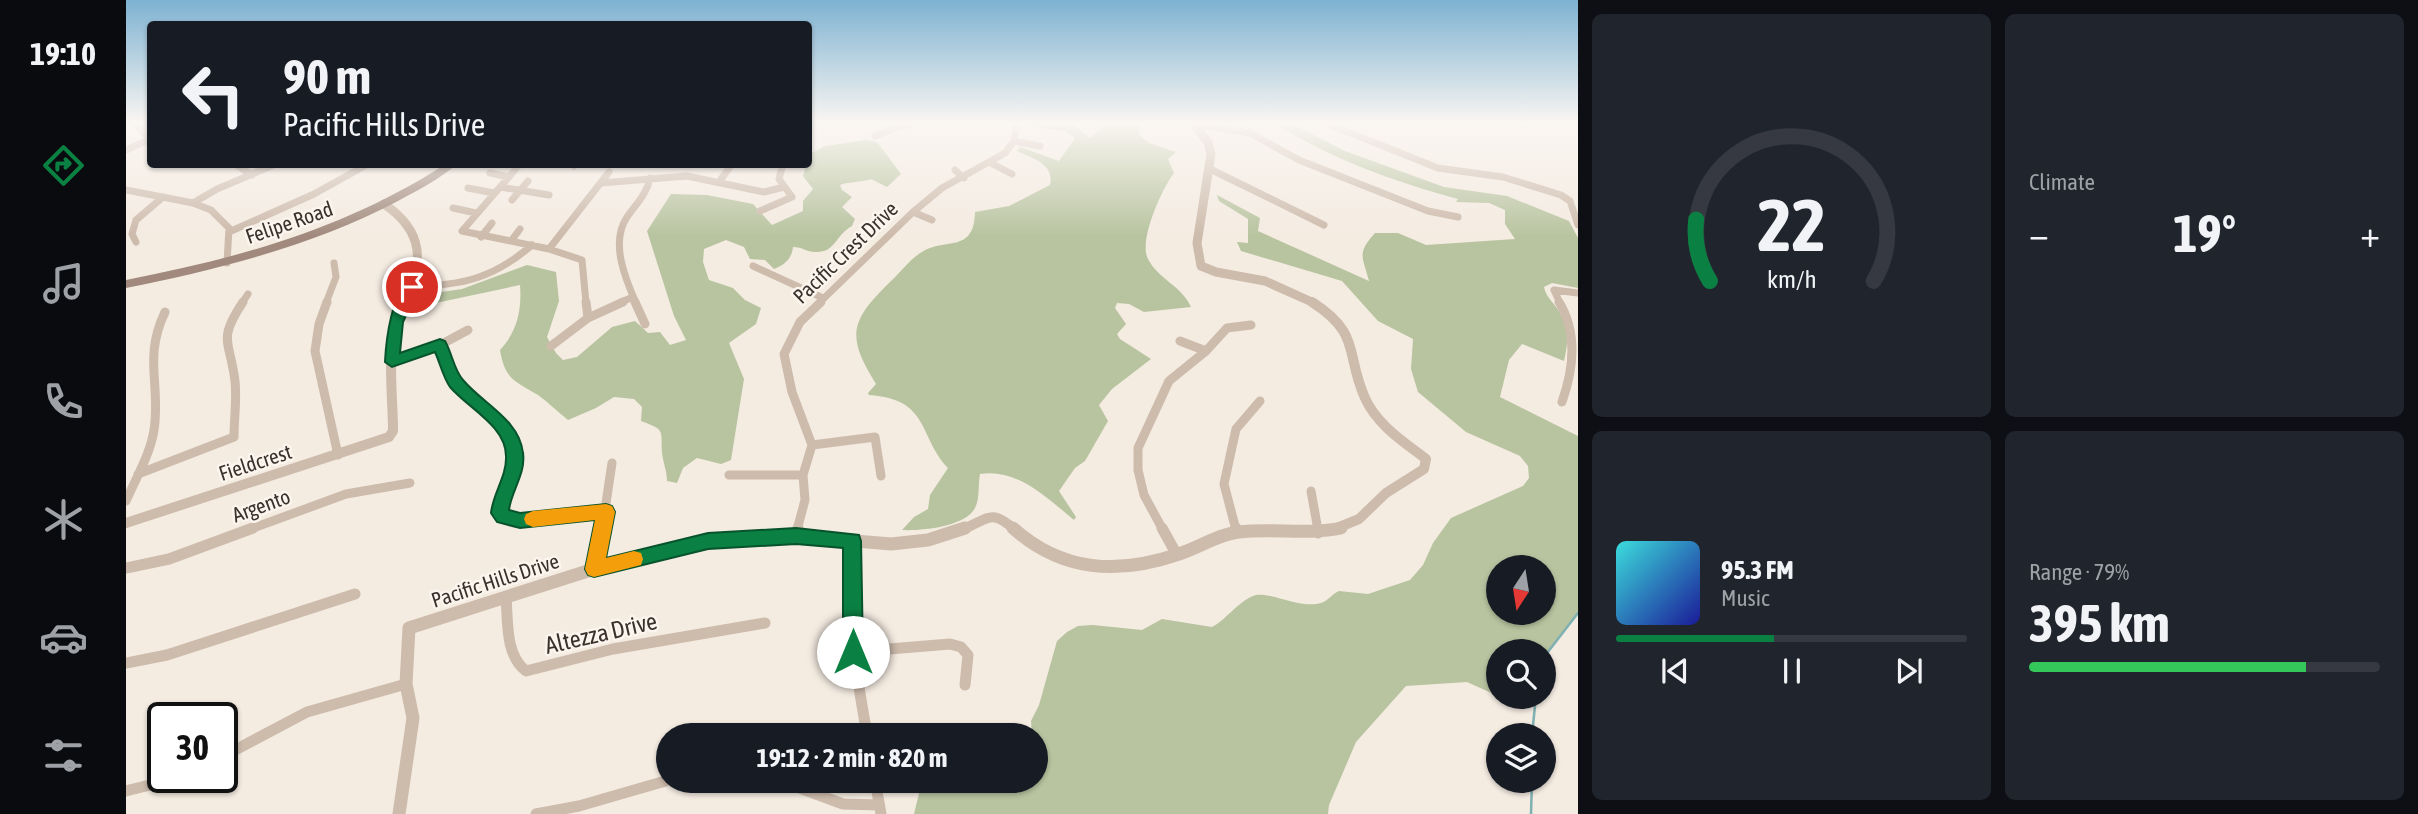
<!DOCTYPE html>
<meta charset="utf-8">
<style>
body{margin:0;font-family:"Asap Condensed",sans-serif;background:#20242c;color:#f1f3f6;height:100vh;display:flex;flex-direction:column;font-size:26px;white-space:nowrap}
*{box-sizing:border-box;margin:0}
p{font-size:23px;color:#9ea1a6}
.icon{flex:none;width:38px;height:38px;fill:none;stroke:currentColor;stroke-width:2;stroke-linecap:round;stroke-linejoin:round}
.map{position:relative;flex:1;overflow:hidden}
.details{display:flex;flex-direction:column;gap:14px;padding:14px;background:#0d0f14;width:840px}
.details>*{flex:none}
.top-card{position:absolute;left:21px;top:21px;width:665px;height:147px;border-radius:7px;box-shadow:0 2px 5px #0004;background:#171b24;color:#f1f3f6;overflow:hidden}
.needle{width:46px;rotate:192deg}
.tools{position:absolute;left:1360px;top:555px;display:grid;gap:14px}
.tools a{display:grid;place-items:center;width:70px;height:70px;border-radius:50%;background:#171b24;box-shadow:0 2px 5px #0004;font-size:35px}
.speed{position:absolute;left:21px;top:702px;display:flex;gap:14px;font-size:35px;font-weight:700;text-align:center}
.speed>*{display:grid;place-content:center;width:91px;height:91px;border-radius:50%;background:#171b24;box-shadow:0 2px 5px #0004;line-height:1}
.speed .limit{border:4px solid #111;border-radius:10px;background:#fff;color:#111}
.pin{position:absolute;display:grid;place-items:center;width:60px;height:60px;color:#fff;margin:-30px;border:4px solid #fff;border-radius:50%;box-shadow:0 2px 7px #0007}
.me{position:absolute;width:77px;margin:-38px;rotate:0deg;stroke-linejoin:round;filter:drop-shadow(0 0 5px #0008)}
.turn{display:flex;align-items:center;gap:24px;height:147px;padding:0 21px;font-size:32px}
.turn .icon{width:91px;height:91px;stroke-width:2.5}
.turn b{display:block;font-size:49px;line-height:60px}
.big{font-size:52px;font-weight:700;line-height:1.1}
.details .card{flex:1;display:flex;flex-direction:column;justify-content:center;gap:10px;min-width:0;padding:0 24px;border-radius:10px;background:#20242c}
.details .dial{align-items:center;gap:0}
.dial svg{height:182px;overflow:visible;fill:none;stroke:#363941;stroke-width:7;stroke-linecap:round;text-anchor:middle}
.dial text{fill:#f1f3f6;stroke:none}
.song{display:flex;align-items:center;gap:21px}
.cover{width:84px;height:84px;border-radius:10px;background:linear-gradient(135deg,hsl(180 70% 55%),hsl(240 70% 35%))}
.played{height:7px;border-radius:4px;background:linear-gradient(90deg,#0b8043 45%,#363941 45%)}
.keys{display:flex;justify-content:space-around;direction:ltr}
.heat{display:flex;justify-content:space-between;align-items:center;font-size:38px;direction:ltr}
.charge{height:10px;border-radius:5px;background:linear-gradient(90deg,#34c759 79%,#363941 0)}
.details .tiles{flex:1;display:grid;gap:14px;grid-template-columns:repeat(2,1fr)}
.trip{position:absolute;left:530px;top:723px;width:392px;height:70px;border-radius:35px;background:#171b24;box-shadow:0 2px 5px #0004;font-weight:700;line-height:70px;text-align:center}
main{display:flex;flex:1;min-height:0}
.tabs{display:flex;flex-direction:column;width:126px;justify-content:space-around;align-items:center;background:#090b0e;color:#9ea1a6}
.tabs .icon{width:49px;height:49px}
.tabs .on{color:#0b8043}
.tabs b{font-size:32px;color:#f1f3f6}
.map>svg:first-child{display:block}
</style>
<main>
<nav class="tabs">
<b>19:10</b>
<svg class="icon on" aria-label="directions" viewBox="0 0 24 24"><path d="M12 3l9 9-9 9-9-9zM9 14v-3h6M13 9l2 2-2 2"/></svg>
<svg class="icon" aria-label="music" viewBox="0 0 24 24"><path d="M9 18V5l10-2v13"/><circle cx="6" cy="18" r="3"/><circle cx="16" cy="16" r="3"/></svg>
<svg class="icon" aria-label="phone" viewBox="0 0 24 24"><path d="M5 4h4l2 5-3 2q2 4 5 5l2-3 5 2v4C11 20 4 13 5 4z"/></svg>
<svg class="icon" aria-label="climate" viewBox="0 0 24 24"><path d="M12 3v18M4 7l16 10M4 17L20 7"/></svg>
<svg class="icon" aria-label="car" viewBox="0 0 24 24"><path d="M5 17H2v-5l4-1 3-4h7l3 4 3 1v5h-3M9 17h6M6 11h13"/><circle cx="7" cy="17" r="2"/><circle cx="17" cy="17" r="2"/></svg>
<svg class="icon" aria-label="filters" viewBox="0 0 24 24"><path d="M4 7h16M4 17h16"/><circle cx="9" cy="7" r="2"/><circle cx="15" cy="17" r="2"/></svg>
</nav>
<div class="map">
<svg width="1452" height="814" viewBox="0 0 1452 814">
<rect width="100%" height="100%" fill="#f4ebe1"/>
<path fill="#b8c4a0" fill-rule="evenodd" d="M906,122L945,123L964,138L981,122H1006L1013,126V135L1023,143L1050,152L1042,159L1048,173C1037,187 1012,240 1022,259C1032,279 1056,286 1065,307L1018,312L1003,304L991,303L989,308L1000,324L991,334L994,339L1025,359L986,389L973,405L982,421L959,461L949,468L933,491L950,517L948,520C921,498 891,468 854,474C852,483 854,499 849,508C839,527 795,531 776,530L788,517L802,509L804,495L822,468C792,436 804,399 743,395L742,393L750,384C720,336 724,321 764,282C774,273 784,259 796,252C820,237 848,254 849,212L883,206L924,185C929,164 906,158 891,151L894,147L933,161L949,138L939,131L908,127Z
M1147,122H1162L1219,151L1318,187L1381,196L1443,221L1452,238V288L1426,283L1418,287C1420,296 1425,300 1430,307C1443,325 1443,340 1438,361L1396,344L1383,360L1374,397L1452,436V613L1418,657V651H1372V696L1341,682L1280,686L1230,742L1203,805L1202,814H788L796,781L910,780V735H906L905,721L913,705L931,641L941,632L952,626L967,625L1016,630L1036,619L1086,627C1098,622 1114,599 1130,595C1145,592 1175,609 1195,603C1202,601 1206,594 1213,591L1242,594L1284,580L1297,565L1307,543L1325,518L1397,486L1403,478L1402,466L1394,456L1340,432L1292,392L1285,369L1287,339L1252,321L1216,281L1115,251L1111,242L1122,243V219L1093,201L1091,195L1134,218L1132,231L1243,281C1237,257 1230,254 1249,233H1272L1300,245L1389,239L1379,224V210L1363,203L1330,202L1332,199C1269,182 1202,158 1147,122ZM1372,567H1418V612H1372Z
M740,140L751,142L775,174L761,187L745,179C734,183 724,181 714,185L716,190L726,197L716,207L729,219L726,226C709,235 710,253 689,252C681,252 676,247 667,247C666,258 659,265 648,269L639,260L624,259L618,247L600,240L578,249L577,262L583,280L607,288L619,300L635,308L630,324L603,343L618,379L605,460L595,464L571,458L557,468L551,483L541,481C541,471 537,462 536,453C535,429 539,430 515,421L516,407L508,399L488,397L470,408L442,420C432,412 422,402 412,395C389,381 379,380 374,350C391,332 396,310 394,285L305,304L295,295L336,289L401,265L430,272L433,301L421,337L430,353L437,360L451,357L486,327L509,321L522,333L534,332L544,345L560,340L548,316L521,231L545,194L581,195L627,204L646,225L677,211V201L687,189L677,176L684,154L699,146Z"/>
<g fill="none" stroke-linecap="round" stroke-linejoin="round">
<path stroke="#7fb0b2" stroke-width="2.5" d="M1418,657L1452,613
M1406,735L1410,696
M1405,814L1406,780"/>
<path stroke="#cdbbac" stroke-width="7" d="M7,122L24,139
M1197,122L1312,168L1377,177L1435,195L1444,201L1452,225
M1067,124L1124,133L1173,160L1302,211L1332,217
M749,136L774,126L797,122
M888,141L914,146
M0,150L24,139
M863,162L886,174
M109,164L126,175
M394,164L336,231L423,249L456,260L460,303
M448,166L450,164
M1084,169L1198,225
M829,170L838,178
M364,173L383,177
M593,182L606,164
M475,183L561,176L638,192L658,187
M374,187L423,195
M342,188L368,193
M0,190L67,203L85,210L103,228L101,263
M386,200L402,181
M67,203L91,189L150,164
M327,208L350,213
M634,211L666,197L653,179L657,164
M787,212L806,220
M103,232L188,194L242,164
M355,237L366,223
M385,241L394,229
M10,242L6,234L10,220L37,197
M423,249L483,172
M627,266L697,298
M286,287C336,285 367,279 406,245
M116,303L122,294
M200,303L210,277L208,263
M493,303L507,297
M510,303C499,278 484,242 501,217C510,204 521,194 524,178
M693,303L787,212L816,188L879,153L888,141L891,122
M1434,303L1428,290L1452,293"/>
<path stroke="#cdbbac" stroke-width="9" d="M201,302L193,324L189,351L212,455
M460,302L462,318
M509,302L519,324
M1433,302C1452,333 1448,368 1436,402
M1054,341L1080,351
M314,345L328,381L373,422L386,442L389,463L374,513C403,530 449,516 480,511
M425,346L462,318L497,302
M266,362L314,345L342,330
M686,445L749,437L755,476
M12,474L108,437C108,419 111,399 109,381C104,340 91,341 117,302
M603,475H677
M1185,491L1192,530
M0,501C10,478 24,455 28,430C35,385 17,358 39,312
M122,530L220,494L284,483
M476,530L486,463
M671,530L679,500L677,475L686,445L666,392L658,354L674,322L695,302
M1037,530L1018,495L1012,470V448L1043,381L1080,351L1101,328L1125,325
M1110,530L1098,484L1110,429L1134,401"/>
<path stroke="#cdbbac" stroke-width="11" d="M1036,528L1051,555
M1110,528L1111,532
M1191,528L1192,533
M670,536L672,528
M726,541L727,652L741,735
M0,568L43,559L127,528
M468,569L476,528
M380,597C382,621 379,655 400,671L487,649L639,623
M727,652L824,644L835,647L842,655L839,685
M0,663L41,655L229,594
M96,757L181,712L280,684
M652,780L717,804L753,805
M749,780L755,814
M0,791L56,777
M410,814L453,806L543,780"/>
<path stroke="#cdbbac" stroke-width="9" d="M1066,122L1082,142L1085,154L1071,243L1075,266L1090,272L1139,281L1188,303
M258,204C298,231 299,263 277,303"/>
<path stroke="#cdbbac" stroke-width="10" d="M1186,302C1236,334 1219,354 1239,398C1251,425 1278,442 1300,459L1298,469L1260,493L1233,519L1206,530
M0,523L263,437L267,431C267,390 258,339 278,302
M835,530C862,520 864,507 889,530"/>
<path stroke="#cdbbac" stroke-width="13" d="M887,528C936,572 992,575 1053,554C1072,548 1093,534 1113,532C1147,528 1181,535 1215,528
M273,814L287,718L280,684L283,628L468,569L582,541L670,536L765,544L802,540L839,528"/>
<path fill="#a18a7d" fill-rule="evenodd" d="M320,164H331C314,179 292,190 272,201C187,246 93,269 0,288V280C117,257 218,229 320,164Z"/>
</g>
<linearGradient id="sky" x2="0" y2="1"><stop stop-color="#7eb2d2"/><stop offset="0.52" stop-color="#faf6f2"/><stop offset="1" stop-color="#faf6f2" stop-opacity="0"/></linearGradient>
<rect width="1452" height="236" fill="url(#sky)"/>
<path fill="#0b8043" stroke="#07532c" stroke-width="2" d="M286,282L293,287L277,322L274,353L314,339L319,341C326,353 328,370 337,380C357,404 393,419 397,453C400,474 385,491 383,510L394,513L480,504L486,506L489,512L480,558L582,533L670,528L733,535L735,541L737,652L734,659L727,662L720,659L717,652V548L670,544L582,549L468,577L462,575L459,569L469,520L394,528L371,522L365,513C367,493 381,476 380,456C380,426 342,408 324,387C317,377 314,363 309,352L266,367L259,362C260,342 265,290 286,282Z"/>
<path fill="#f59e0b" d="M480,504L486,506L489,512L480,558L508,551L515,553L517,559L515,565L468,577L462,575L459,569L469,520L407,527L400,524L398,519L400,514L407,511Z"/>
<g text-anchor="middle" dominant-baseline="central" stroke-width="5" stroke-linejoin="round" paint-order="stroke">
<g font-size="21" fill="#3b302b" stroke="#fbf5ee">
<text transform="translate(163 222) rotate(-19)">Felipe Road</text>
<text transform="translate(719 252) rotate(-44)">Pacific Crest Drive</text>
<text transform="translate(129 462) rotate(-18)">Fieldcrest</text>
<text transform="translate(135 505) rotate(-20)">Argento</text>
<text transform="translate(369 580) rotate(-18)">Pacific Hills Drive</text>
</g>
<g font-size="24" fill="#3b302b" stroke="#fbf5ee">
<text transform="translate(475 633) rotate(-13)">Altezza Drive</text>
</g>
</g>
</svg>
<div class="tools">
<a><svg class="needle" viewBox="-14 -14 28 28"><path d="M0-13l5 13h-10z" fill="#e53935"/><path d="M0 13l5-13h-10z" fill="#9ea1a6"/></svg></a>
<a><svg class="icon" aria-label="search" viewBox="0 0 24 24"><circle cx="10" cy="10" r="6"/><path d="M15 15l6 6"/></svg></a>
<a><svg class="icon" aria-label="layers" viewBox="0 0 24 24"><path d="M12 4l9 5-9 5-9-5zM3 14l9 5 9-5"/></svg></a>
</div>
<div class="speed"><div class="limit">30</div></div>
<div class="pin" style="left:286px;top:287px;background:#d93025"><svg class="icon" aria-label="arrive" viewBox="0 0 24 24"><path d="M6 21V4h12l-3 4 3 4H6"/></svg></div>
<svg class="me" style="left:727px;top:652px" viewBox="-20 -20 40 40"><circle r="19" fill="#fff"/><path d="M0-13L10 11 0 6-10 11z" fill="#0b8043"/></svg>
<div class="trip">19:12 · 2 min · 820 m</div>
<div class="top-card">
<div class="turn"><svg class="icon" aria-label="left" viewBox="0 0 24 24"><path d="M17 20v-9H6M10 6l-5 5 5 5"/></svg><div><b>90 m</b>Pacific Hills Drive</div></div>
</div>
</div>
<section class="details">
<div class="tiles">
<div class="card dial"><svg viewBox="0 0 100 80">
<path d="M14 69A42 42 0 1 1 86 69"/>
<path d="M14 69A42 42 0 0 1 8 42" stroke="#0b8043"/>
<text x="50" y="56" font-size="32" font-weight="700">22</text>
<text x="50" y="72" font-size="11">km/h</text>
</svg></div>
<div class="card"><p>Climate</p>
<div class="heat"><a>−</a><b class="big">19°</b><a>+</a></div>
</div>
<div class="card">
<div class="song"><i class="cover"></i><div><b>95.3 FM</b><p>Music</p></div></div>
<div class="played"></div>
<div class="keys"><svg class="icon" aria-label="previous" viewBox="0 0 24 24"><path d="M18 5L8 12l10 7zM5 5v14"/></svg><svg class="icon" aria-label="pause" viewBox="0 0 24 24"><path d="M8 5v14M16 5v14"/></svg><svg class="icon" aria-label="next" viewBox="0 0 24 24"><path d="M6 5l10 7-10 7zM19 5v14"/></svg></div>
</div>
<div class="card"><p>Range · 79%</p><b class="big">395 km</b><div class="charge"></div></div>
</div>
</section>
</main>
